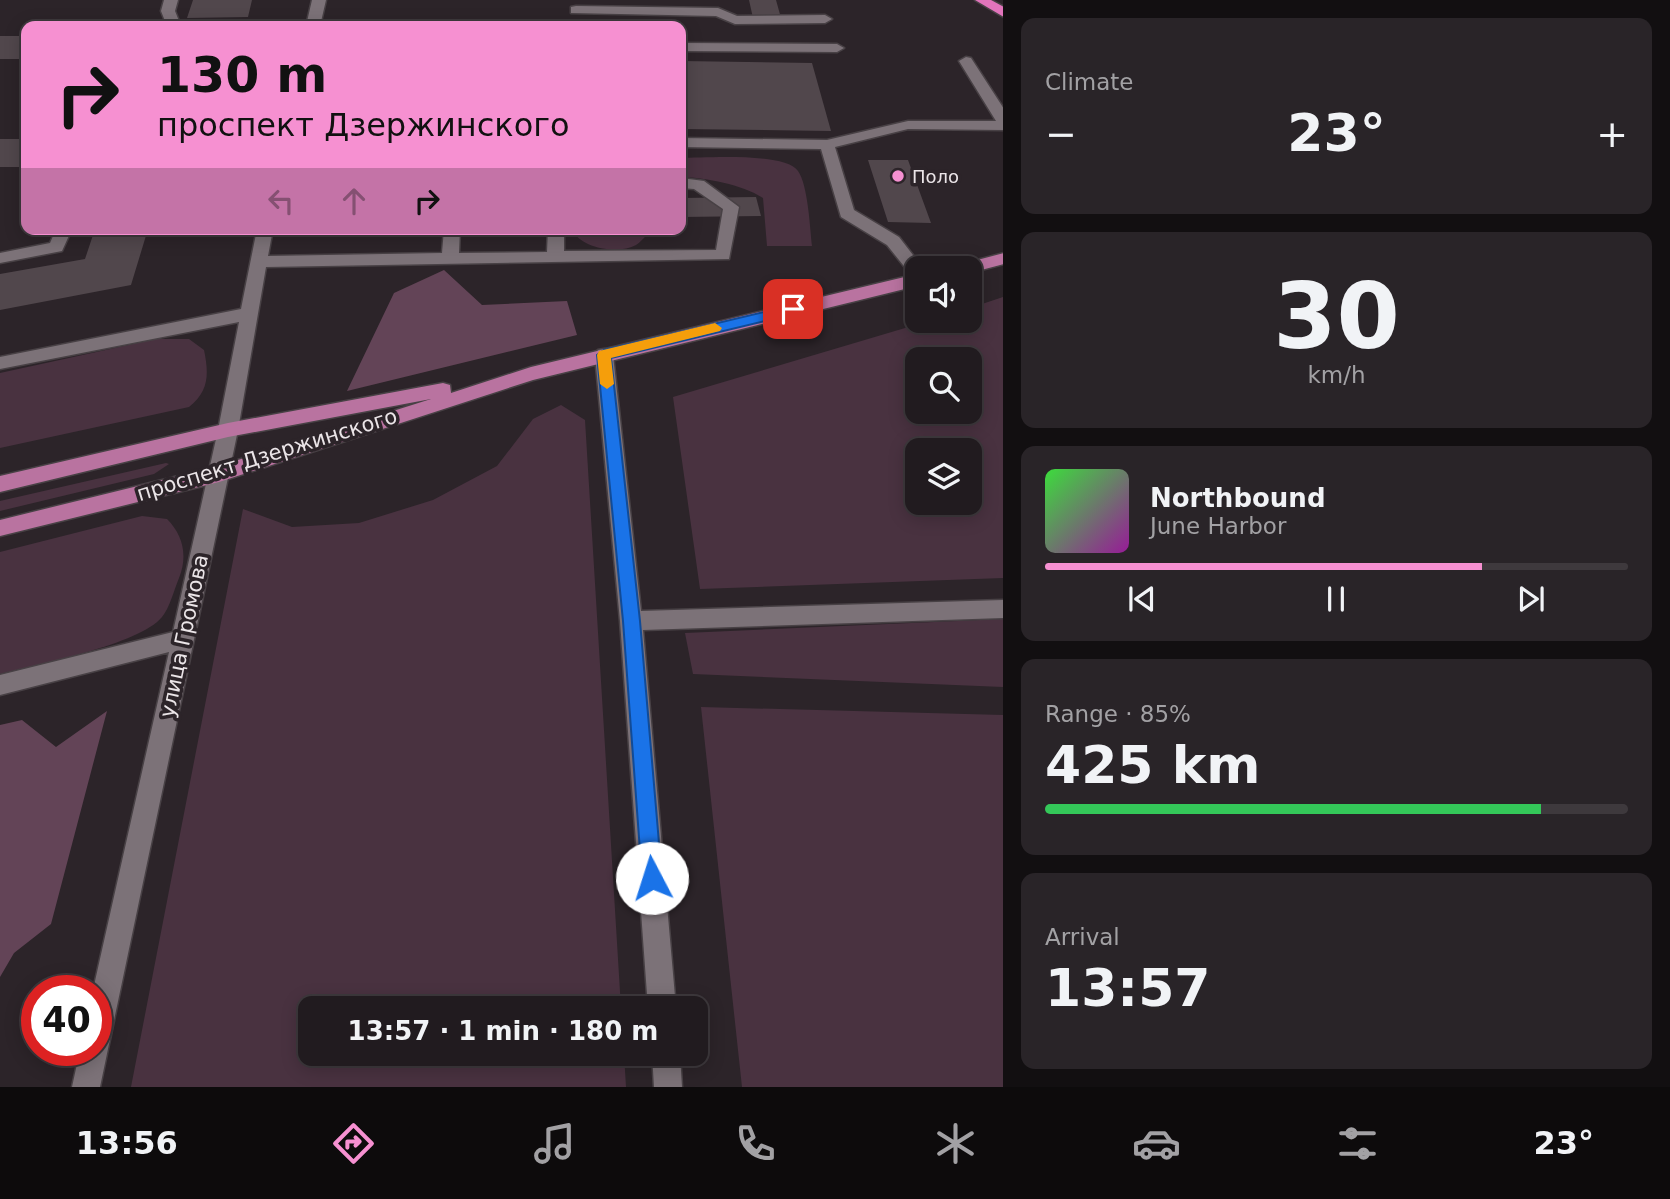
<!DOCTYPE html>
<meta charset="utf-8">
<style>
body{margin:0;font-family:"DejaVu Sans",sans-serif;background:#292428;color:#f1f3f6;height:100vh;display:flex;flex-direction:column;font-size:26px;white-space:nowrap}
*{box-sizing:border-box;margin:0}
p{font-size:23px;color:#a2a1a4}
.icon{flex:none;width:38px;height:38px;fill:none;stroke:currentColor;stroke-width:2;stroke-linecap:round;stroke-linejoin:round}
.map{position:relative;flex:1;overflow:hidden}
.side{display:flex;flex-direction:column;gap:18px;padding:18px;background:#120f11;width:667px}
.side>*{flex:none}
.top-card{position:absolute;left:21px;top:21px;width:665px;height:214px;border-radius:14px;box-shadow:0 4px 18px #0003,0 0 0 2px #3e393d;background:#f690d1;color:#111;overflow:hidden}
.controls{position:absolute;left:905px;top:256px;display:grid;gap:14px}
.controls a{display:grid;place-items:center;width:77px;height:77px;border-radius:14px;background:#211b1f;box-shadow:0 4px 18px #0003,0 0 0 2px #3e393d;font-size:35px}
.speed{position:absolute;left:21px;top:975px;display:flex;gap:14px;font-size:35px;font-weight:700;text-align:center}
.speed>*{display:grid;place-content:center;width:91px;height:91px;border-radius:50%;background:#211b1f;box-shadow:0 4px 18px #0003,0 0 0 2px #3e393d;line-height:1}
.speed .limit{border:10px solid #d22;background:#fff;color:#111}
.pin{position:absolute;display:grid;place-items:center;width:60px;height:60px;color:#fff;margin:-30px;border-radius:14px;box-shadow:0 4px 10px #0006}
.me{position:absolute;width:77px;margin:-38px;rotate:355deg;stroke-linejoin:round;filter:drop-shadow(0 0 5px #0008)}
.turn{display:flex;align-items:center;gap:24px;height:147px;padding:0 21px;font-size:32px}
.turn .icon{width:91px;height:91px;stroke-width:2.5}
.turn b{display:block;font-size:49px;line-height:60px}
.lanes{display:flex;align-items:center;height:66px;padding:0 21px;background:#0003;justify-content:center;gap:35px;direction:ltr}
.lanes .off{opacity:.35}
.big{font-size:52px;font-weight:700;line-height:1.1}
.side .tile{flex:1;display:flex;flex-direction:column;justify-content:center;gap:10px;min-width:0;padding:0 24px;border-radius:14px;background:#292428}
.side .dial{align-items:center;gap:0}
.dial b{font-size:91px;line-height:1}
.song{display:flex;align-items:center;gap:21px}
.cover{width:84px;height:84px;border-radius:10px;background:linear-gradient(135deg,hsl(120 70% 55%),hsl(300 70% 35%))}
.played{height:7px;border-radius:4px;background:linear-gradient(90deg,#f690d1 75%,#3e393d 75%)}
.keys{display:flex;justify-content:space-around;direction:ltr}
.heat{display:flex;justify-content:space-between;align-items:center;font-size:38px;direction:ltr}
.charge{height:10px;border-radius:5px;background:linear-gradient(90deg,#34c759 85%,#3e393d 0)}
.trip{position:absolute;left:298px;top:996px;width:410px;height:70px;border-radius:14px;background:#211b1f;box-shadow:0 4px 18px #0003,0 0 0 2px #3e393d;font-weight:700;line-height:70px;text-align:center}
.menu{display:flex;height:112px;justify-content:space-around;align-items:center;background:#0d0b0c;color:#a2a1a4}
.menu .icon{width:49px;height:49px}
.menu .selected{color:#f690d1}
.menu b{font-size:32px;color:#f1f3f6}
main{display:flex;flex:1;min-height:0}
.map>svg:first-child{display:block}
</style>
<main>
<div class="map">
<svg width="1004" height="1087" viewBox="0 0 1004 1087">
<rect width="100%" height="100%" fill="#2c2429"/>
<path fill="#493240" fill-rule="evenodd" d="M681,158C704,158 785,152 798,171C808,185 810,228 812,246H767L763,198C741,184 707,178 681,177Z
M572,229H652V230C647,234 641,242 636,245C618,255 579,248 572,229Z
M1003,297V578L700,589L673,397L932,320H970V308ZM917,359H970V411H917ZM917,450H970V502H917Z
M156,339H189L204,350C209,374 209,391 189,407L0,448V373Z
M561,405L585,420L621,1008H310V1054H624L626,1087H131L243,509L292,527L359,523L433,500L497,466L533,419Z
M166,463L169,464L154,474L0,511V501Z
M142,516L167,519C183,535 188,556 179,578C174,590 170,607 162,617C139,645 37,664 0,674V552Z
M1004,619L1003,687L693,674L685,633Z
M701,707L1003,715V1087H742Z"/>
<path fill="#634457" d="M444,270L482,305L567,301L577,335L347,391L394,293Z
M107,711L51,924L14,953L0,977V725L22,720L56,747Z"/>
<path fill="#51474c" d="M193,0H252L248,17L187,18Z
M749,0H776L781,18H753Z
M0,36H26V59H0Z
M681,61L812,63L831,131L681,129Z
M0,139H26V167H0Z
M868,160H908L931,223L888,222Z
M756,197L761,216L681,217V198Z
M95,229H148L131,285L0,310V274L85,259Z
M388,229H429V235H388Z"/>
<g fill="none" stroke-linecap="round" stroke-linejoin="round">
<defs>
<path id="minor" d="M164,0H178L175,11L181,26H167L161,11Z
M312,0H326L320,26H306Z
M576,6L718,8L737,16L825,15L832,19L825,23L735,24L716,16L571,13V7Z
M681,43L837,44L844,48L837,52L681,51Z
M966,57L971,58L1004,109V130L908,129L835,147L854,210L899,237L923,268H917V277L911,275L887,245L841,217L821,149L681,147V138L827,140L908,121H996L959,61Z
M681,178L704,181L739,207L729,259L266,267L238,430L100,1087H72L80,1050H96V990H93L169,652L0,695V675L173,632L218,430L239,322L0,369V357L241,309L257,229H273L268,256L442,253L444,229H460L459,253L547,252L548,229H564V251L716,250L723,209L694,189L681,188Z
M56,229H72L62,251L0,263V253L50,243Z
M604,349L610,350L613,355L641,611L1004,600V618L643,630L676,1008H648L620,621L595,355L598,350Z
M652,1054H680L682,1087H654Z"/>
<path id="major" d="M1004,253V264L970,273V268H960L962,264Z
M917,274V286L533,380L219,482L0,536V520L219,466L431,399L228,437L0,492V476L228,423L443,383L450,385L451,393L531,367Z"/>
<path id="highway" d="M975,0H991L1004,7V17Z"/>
</defs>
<use href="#minor" stroke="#484145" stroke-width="3"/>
<use href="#major" stroke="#484145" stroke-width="3"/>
<use href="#highway" stroke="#484145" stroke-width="3"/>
<use href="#minor" fill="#7c7278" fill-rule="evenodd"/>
<use href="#major" fill="#b973a0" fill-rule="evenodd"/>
<use href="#highway" fill="#e174bb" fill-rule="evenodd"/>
</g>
<path fill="#1a73e8" stroke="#114b97" stroke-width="2" d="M793,305L800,309L798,313L611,358L640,621L662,878L659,885L652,888L645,885L642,878L623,621L597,355L604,350Z"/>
<path fill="#f59e0b" d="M715,323L722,328L720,331L611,358L614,384L607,389L600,384L597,355L599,351Z"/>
<circle fill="#f690d1" stroke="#2c2429" stroke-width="2.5" cx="898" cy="176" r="7"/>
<g text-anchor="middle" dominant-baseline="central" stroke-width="7" stroke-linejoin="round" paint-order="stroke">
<g font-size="18" fill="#ebe5e8" stroke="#2c2429" text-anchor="start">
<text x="912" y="176">Поло</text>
</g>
<g font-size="21" fill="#ebe5e8" stroke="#2c2429">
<text transform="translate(267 455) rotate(-17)">проспект Дзержинского</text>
<text transform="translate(184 636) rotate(-78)">улица Громова</text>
</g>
</g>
</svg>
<div class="controls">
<a><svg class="icon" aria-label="sound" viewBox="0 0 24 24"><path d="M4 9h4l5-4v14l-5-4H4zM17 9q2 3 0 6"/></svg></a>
<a><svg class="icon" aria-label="search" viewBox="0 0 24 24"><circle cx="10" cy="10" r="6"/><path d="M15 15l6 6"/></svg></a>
<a><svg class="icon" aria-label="layers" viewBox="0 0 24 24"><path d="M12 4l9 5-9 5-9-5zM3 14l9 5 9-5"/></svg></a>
</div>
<div class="speed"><div class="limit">40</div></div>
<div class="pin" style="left:793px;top:309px;background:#d93025"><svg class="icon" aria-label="arrive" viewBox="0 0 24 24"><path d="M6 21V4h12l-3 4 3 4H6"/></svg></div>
<svg class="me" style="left:652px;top:878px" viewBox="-20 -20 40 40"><circle r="19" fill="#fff"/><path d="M0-13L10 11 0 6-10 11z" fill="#1a73e8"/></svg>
<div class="trip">13:57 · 1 min · 180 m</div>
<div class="top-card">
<div class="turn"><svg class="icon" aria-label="right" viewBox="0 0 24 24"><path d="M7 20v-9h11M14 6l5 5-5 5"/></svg><div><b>130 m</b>проспект Дзержинского</div></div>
<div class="lanes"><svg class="icon off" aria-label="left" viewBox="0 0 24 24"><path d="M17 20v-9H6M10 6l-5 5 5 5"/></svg><svg class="icon off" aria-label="ahead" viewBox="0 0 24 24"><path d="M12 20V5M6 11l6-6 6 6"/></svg><svg class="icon" aria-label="right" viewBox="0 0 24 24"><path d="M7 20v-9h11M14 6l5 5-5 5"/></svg></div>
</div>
</div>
<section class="side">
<div class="tile"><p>Climate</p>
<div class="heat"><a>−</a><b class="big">23°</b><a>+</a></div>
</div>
<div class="tile dial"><b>30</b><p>km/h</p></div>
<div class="tile">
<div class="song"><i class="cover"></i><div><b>Northbound</b><p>June Harbor</p></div></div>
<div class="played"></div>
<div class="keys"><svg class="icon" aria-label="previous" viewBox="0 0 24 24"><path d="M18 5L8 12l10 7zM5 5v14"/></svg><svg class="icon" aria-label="pause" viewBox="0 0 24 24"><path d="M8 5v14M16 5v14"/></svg><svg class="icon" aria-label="next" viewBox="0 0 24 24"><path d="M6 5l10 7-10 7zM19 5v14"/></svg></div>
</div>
<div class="tile"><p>Range · 85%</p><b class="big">425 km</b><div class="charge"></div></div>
<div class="tile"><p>Arrival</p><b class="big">13:57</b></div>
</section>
</main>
<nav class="menu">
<b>13:56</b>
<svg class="icon selected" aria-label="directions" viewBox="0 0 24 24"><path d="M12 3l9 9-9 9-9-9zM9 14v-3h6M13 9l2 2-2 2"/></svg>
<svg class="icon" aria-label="music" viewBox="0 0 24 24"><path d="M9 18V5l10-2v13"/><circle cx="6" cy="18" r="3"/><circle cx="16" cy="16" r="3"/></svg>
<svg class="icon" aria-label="phone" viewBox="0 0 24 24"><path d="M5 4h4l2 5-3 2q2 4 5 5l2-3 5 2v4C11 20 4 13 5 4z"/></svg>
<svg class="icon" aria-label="climate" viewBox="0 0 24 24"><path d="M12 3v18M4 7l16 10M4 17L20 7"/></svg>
<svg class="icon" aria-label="car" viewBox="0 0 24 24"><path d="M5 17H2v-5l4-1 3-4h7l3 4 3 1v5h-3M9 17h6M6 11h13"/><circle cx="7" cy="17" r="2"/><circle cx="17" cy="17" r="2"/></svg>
<svg class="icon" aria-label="filters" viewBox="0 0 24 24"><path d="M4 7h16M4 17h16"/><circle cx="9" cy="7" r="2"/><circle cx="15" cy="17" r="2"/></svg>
<b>23°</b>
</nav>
